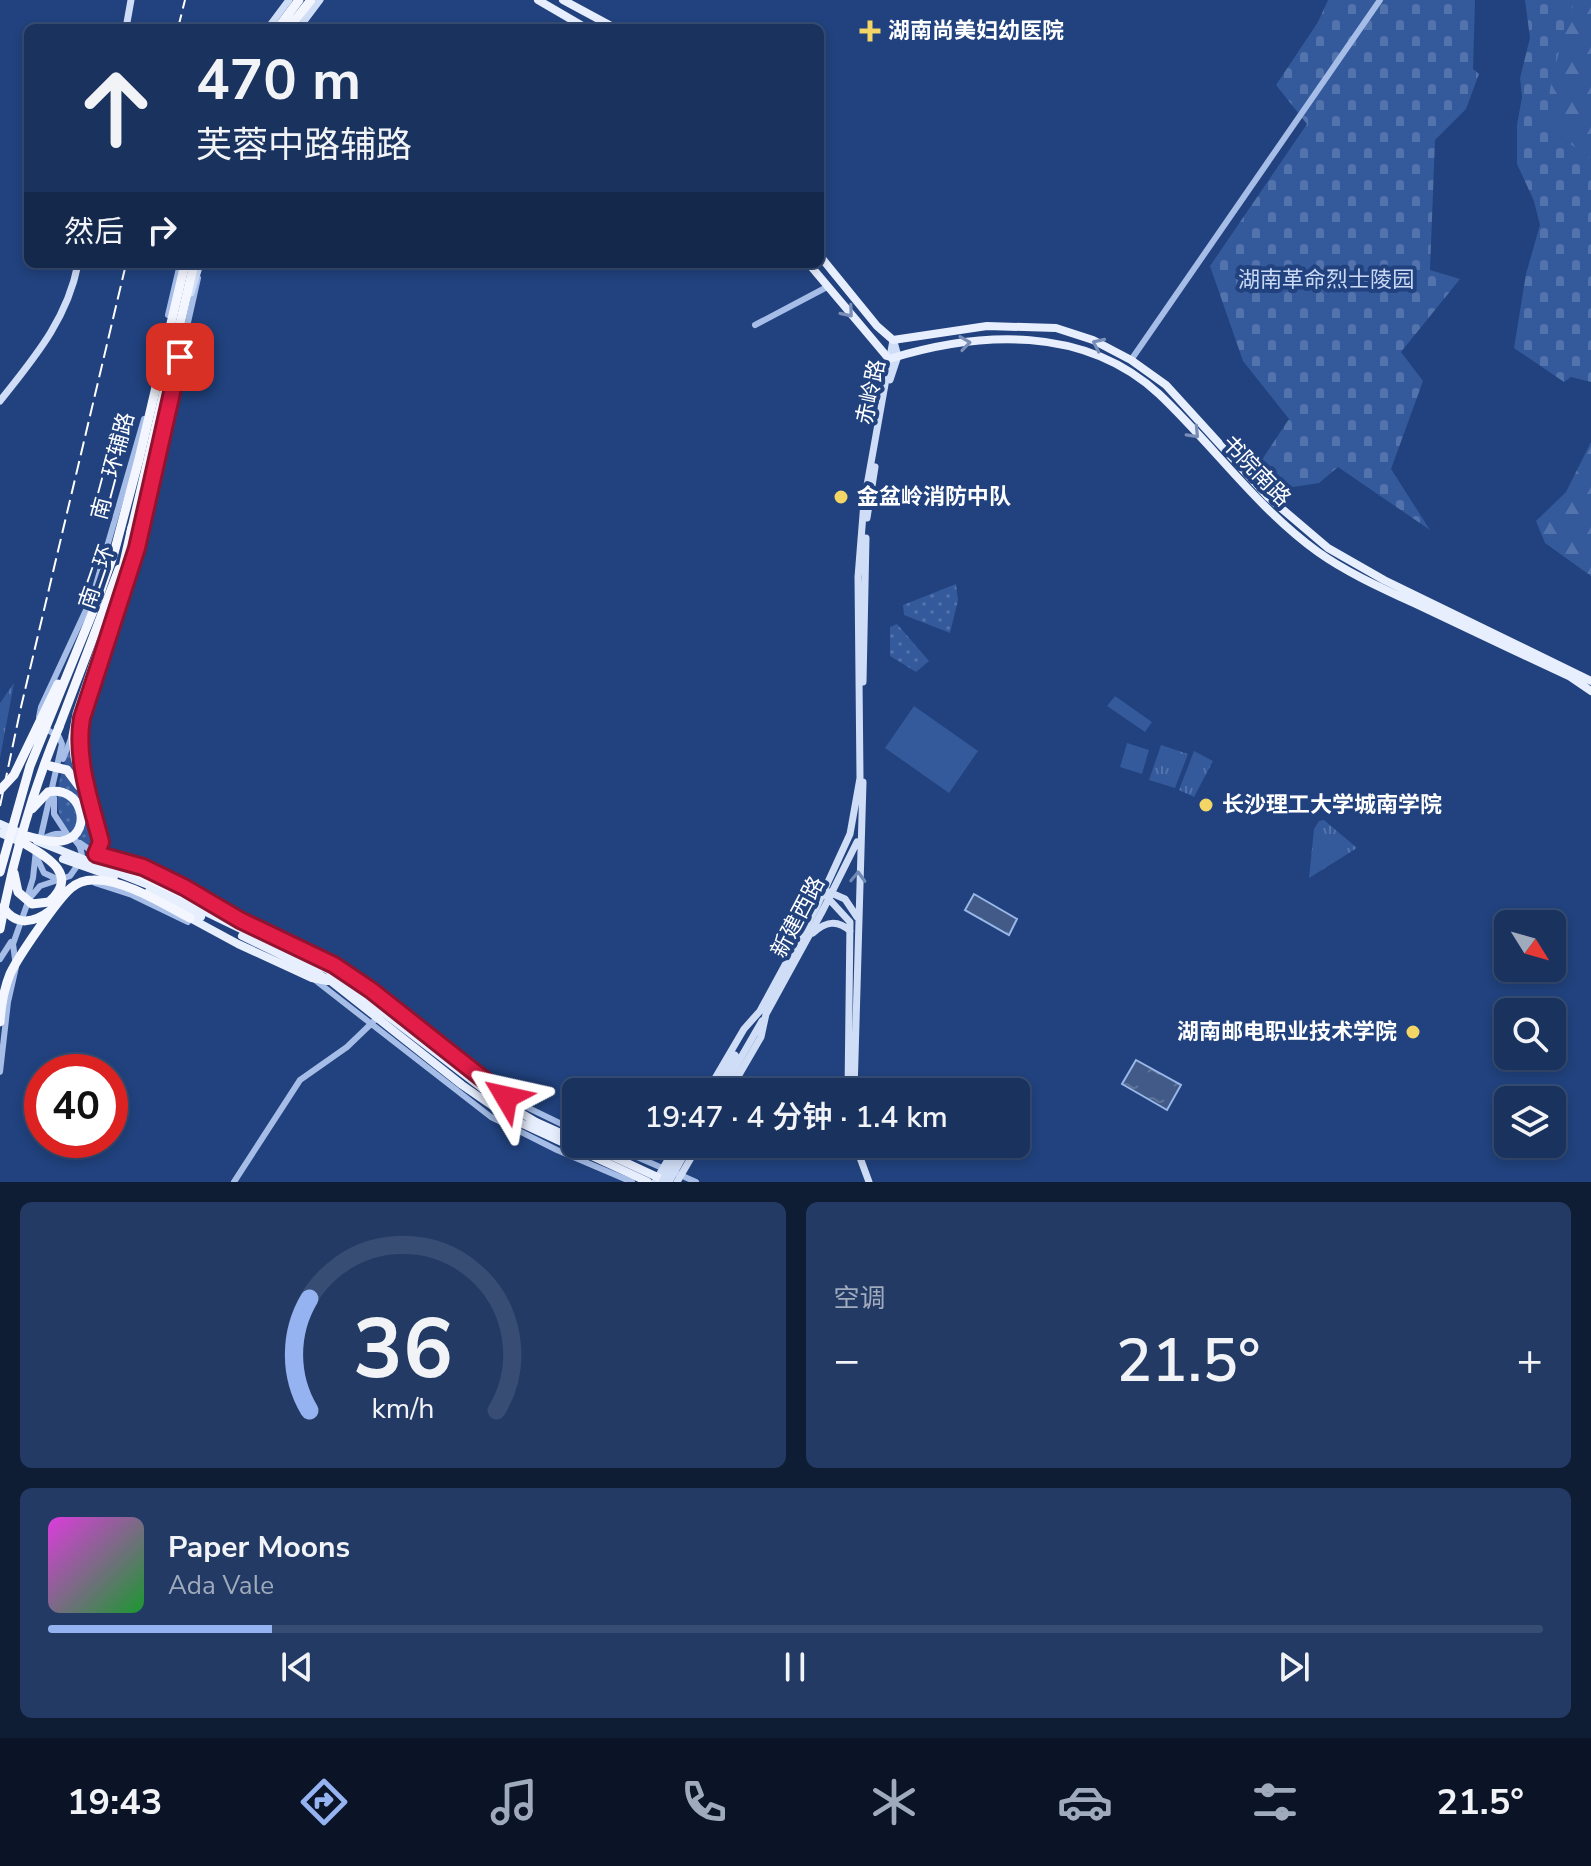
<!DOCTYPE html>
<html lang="zh">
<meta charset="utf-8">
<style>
body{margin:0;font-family:"Nunito Sans","Noto Sans SC",sans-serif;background:#223a64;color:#f1f3f6;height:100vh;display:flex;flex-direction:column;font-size:30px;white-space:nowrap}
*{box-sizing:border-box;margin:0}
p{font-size:26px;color:#9faabc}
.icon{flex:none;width:44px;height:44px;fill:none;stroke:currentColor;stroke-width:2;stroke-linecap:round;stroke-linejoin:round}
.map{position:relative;height:1182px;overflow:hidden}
.sheet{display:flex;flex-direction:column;gap:20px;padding:20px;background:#0e1c34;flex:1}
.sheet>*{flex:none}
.hud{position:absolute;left:24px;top:24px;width:800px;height:244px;border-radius:12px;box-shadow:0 4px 12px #0003,0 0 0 2px #374d73;background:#19325e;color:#f1f3f6;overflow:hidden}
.needle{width:52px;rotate:127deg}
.buttons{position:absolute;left:1494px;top:910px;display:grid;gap:16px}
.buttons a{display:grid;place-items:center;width:72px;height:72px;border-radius:12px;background:#19325e;box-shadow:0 4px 12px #0003,0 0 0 2px #374d73;font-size:40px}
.speed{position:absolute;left:24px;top:1054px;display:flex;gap:16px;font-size:40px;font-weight:700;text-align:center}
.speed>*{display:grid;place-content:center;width:104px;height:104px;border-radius:50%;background:#19325e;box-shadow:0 4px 12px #0003,0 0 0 2px #374d73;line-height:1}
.speed .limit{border:12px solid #d22;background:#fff;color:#111}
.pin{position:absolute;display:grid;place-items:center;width:68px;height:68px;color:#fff;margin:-34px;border-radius:16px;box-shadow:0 4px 12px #0006}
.me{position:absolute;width:88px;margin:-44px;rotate:306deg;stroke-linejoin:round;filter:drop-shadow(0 0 6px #0008)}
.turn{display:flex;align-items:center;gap:28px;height:168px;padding:0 40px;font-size:36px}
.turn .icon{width:104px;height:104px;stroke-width:2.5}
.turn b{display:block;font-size:56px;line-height:68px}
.then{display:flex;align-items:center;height:76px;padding:0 40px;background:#0003;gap:16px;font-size:30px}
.big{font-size:60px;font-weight:600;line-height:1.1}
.sheet .card{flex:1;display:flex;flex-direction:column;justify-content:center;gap:12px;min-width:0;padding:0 28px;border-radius:12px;background:#223a64}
.sheet .dial{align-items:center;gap:0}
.dial svg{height:208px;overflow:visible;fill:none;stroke:#374d73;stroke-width:7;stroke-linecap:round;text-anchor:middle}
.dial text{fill:#f1f3f6;stroke:none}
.song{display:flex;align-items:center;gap:24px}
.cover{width:96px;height:96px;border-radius:12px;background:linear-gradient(135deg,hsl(300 70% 55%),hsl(130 70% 35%))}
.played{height:8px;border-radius:4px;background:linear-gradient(90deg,#95b2f1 15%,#374d73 15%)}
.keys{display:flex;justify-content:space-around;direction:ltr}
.heat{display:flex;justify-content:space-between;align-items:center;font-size:44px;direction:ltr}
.sheet .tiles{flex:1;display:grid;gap:20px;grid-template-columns:1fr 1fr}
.card:last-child{grid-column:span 2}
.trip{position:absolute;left:562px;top:1078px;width:468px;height:80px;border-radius:12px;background:#19325e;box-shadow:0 4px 12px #0003,0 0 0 2px #374d73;font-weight:600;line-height:80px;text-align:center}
.tabs{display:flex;height:128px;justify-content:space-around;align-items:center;background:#0a1426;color:#9faabc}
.tabs .icon{width:56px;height:56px}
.tabs .current{color:#95b2f1}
.tabs b{font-size:36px;color:#f1f3f6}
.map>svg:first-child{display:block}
</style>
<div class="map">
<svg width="1591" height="1182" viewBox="0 0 1591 1182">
<defs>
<pattern id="grass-dots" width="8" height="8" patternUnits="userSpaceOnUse" patternTransform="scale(2)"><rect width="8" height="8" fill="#345a9c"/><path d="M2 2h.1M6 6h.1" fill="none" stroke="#5273ab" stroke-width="1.8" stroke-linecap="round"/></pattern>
<pattern id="forest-firs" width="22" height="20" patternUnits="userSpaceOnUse" patternTransform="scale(2)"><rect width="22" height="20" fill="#345a9c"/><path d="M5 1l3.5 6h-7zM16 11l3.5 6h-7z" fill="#5273ab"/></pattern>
<pattern id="cemetery-stones" width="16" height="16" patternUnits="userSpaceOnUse" patternTransform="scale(2)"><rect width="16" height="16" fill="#345a9c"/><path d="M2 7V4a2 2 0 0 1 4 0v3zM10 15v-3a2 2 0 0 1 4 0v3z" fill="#5273ab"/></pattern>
<pattern id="park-tufts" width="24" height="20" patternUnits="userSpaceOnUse" patternTransform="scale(2)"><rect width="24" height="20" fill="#345a9c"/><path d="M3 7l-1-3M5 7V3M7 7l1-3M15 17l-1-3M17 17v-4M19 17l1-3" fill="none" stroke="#5273ab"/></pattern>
<pattern id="water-ripples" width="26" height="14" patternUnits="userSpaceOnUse" patternTransform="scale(2)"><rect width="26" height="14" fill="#415a87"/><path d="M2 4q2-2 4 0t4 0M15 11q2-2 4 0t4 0" fill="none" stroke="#5e7399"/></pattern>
</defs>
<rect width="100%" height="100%" fill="#21427e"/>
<path fill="url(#grass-dots)" d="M956,584L958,600L950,633L904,615L903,605Z
M897,624L929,661L916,672L890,656V627Z
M70,748L95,849C45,825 54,792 70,748Z"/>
<path fill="url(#forest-firs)" d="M1570,0H1591V159C1579,150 1555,136 1550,121C1541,88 1564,39 1572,6Z
M1591,442V576L1545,543L1536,521L1566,492Z"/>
<path fill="url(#cemetery-stones)" d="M1328,0H1475L1473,69L1479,74L1466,109L1435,140L1430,270L1460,279L1401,352L1423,381L1391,469L1430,530L1338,467L1319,483L1280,489L1259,464L1289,419L1243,361L1210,266L1307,124L1276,85L1318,22Z
M1525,0H1570L1573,6C1566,34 1538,103 1553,127C1562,140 1579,150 1591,159V382L1571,377L1564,382L1514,348L1526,274L1540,225L1534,201L1517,164V125L1522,97L1520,78L1530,38Z"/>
<path fill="url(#park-tufts)" d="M14,683L12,694L0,758V703Z
M1161,745L1188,754L1175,788L1149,780Z
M1194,751L1213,761L1194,797L1179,790Z
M1324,820L1357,848L1309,878L1314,829L1319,821Z"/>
<path fill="#345a9c" d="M1115,696L1152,722L1145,732L1107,706Z
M914,706L978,751L949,793L885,748Z
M1127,743L1149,750L1142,774L1120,767Z"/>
<path fill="url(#water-ripples)" stroke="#99b7e8" stroke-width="2" d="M974,894L1017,919L1009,935L965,910Z
M1136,1060L1181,1085L1167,1110L1122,1084Z"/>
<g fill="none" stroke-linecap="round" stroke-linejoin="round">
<path stroke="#a5bde7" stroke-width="6" d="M168,315L180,264
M755,325L827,287
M1131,360L1380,0
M39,717L41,707L93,595L144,419
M81,721L80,742L91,804
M78,723L122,600L137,548L198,278
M63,759L72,736
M54,798V814L67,834
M40,840L62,744L59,737L43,727
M80,843L96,854L143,867L210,903
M37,858L44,873L55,878
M95,883L132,895L188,922
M27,898L33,878L36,850
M319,956L371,990L506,1097L576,1131
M0,959L11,942
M315,980L491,1117L557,1150L632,1182
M0,1072L8,1002L16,967L13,944L29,899L40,886L70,876L82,859C82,837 62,827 43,839
M607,1144L667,1170
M678,1174L696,1182
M234,1182L300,1080L347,1047L374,1021"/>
<path stroke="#cfddf6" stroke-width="7" d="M126,28L131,0
M268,28L289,0
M299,28L320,0
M191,293L200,264
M890,380L898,356L894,342
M0,401C34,358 67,320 78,264
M867,518L875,467
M863,682L866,538
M829,892L845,899L857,917
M827,897L850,922L848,1092
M813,933C825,922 837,919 850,931
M707,1092L744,1029L760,1011L817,906L850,834L860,778L858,577L864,502L893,340
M713,1092L735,1055
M721,1092L762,1021
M729,1092L761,1037L766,1014L823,910L857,842
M854,1092L863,782
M855,1144L869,1182
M655,1182L677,1144
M677,1182L699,1144"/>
<path stroke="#e7eefd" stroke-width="8" d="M538,0L586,28
M563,0L615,28
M820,256L877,326L893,340L987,326L1056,328L1093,340L1131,360L1166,385L1268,497L1328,548L1384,580L1591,681
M809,264L889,359C979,331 1084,325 1159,394C1214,446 1256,507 1318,552C1349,574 1386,590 1420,606C1470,630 1519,653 1569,676L1591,691
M0,824L27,836
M0,833L25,844
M194,899L313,953L322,963
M190,918L238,944L312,978L327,981
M245,931L328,970L491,1095L536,1122L576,1140
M242,936L306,967L332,982L462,1085L510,1118L648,1182
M586,1144L668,1182"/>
<path stroke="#f3f6fe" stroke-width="9" d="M278,28L299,0
M289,28L311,0
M131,532L194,264
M59,727L119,569"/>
<path stroke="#fff" stroke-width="2" stroke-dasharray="14 6" stroke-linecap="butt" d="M178,28L185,0
M0,806L21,707L126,264"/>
<path stroke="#cfddf6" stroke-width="7" d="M662,1182L683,1144
M669,1182L690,1144"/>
<path stroke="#e7eefd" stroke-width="8" d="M37,841L156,888L245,931
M63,859L114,877
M149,891L201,917"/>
<path stroke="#f3f6fe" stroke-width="9" d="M132,527L117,594L77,714L73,736L75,757L96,839L105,854L120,865L194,899
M50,766L67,770L79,786
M0,790L14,775L58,684
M27,836C39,839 54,844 66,840C93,831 82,785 48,792L32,809
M0,872L30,766L98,599L114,553L139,459L185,264
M14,873L18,892L32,904L49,902C80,875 47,857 25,844
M3,907C16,927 34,923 51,910
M0,929C13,859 32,792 59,727
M0,1022C1,1005 4,989 10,974C18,957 57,900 71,888C77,883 85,880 93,880C122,878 165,905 190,918"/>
</g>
<defs><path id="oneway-chevron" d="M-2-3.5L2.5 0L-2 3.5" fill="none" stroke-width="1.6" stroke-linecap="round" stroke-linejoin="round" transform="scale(2)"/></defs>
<g stroke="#7a8fb7">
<use href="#oneway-chevron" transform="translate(848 312) rotate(50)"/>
<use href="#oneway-chevron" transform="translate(965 343) rotate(-8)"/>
<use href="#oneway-chevron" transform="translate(1098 344) rotate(-155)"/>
<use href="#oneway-chevron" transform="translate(1194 433) rotate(47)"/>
</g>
<use stroke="#6f88b4" href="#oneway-chevron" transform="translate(858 877) rotate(-88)"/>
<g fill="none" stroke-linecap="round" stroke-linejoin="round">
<defs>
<path id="route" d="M180,357L137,548L82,718C75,759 91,803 101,842L96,854L143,867L184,887L240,920L334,965L371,990L506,1097"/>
</defs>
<use href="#route" stroke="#92132f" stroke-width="20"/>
<use href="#route" stroke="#e11d48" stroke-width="14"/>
</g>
<g fill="#f3d666" stroke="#21427e" stroke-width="3">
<path d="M866 19h8v8h8v8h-8v8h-8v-8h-8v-8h8z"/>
<circle cx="841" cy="497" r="8"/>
<circle cx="1206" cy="805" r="8"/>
<circle cx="1413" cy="1032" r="8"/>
</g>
<g text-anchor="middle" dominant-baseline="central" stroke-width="8" stroke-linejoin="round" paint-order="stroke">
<g font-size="22" font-weight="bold" fill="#fff" stroke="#21427e" text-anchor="start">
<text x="888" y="31">湖南尚美妇幼医院</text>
<text x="857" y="497">金盆岭消防中队</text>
<text x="1222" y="805">长沙理工大学城南学院</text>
<text x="1397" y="1032" text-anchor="end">湖南邮电职业技术学院</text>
</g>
<g font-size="22" fill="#c9d9f5" stroke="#21427e">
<text x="1326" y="280">湖南革命烈士陵园</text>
</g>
<g font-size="22" fill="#fff" stroke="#21427e">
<text transform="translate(871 392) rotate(-78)">赤岭路</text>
<text transform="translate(113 466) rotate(-75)">南二环辅路</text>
<text transform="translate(1256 471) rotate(46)">书院南路</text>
<text transform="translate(97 577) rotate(-71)">南二环</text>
<text transform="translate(798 917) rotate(-62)">新建西路</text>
</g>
</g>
</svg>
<div class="buttons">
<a><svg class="needle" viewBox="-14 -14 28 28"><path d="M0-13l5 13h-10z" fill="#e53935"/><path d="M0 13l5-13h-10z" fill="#9faabc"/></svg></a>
<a><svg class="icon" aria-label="search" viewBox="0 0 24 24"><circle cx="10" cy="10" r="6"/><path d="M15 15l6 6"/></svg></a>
<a><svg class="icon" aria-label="layers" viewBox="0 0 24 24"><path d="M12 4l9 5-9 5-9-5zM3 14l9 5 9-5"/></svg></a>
</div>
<div class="speed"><div class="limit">40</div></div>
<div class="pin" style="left:180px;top:357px;background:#d93025"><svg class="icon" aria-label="arrive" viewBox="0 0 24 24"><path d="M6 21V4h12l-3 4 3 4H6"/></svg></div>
<svg class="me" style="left:506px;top:1097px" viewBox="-20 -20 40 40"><path d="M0-17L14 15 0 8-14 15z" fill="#e11d48" stroke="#fff" stroke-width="4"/></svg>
<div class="trip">19:47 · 4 分钟 · 1.4 km</div>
<div class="hud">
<div class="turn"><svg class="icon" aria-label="ahead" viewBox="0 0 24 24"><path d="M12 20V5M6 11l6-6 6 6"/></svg><div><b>470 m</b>芙蓉中路辅路</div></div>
<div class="then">然后<svg class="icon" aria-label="right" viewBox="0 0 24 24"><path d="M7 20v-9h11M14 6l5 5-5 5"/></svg></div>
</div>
</div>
<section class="sheet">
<div class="tiles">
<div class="card dial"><svg viewBox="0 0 100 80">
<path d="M14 69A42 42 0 1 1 86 69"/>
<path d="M14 69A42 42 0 0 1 14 26" stroke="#95b2f1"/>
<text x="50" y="56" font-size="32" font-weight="700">36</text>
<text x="50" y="72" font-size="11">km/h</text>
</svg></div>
<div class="card"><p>空调</p>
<div class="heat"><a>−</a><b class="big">21.5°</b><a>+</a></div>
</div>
<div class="card">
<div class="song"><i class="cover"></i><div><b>Paper Moons</b><p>Ada Vale</p></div></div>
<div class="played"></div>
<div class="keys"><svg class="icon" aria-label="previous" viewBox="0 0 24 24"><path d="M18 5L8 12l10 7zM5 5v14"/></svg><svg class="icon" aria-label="pause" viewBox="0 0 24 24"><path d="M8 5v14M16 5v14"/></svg><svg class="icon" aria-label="next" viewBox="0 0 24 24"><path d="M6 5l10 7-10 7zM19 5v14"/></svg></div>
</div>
</div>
</section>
<nav class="tabs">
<b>19:43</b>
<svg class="icon current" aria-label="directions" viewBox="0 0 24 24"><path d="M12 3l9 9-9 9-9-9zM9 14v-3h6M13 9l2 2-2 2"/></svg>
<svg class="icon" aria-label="music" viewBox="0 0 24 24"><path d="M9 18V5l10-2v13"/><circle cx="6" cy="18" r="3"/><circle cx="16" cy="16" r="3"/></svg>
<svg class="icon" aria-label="phone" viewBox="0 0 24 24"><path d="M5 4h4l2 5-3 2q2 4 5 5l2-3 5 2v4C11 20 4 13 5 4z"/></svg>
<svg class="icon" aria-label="climate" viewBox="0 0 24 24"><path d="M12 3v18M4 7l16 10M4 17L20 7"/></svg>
<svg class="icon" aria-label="car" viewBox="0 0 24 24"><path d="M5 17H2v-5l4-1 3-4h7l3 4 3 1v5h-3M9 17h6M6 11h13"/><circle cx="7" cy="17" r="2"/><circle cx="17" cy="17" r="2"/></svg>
<svg class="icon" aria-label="filters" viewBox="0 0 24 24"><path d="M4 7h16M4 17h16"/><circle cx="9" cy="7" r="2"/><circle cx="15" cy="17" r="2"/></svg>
<b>21.5°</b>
</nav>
